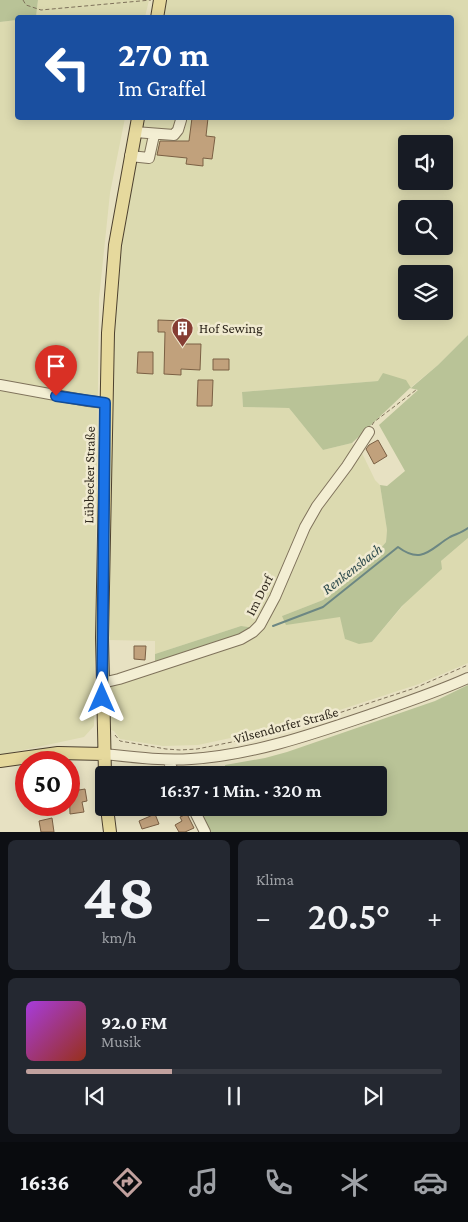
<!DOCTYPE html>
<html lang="de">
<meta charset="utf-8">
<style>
body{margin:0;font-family:"Crimson Pro",serif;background:#242831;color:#f1f3f6;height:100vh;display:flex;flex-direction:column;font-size:19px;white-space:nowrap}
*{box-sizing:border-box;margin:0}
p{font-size:16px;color:#9ea1a6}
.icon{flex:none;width:28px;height:28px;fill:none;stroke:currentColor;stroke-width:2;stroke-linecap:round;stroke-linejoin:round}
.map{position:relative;height:832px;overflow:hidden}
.details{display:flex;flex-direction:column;gap:8px;padding:8px;background:#0d0f14;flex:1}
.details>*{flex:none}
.hud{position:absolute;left:15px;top:15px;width:439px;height:105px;border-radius:5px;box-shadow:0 2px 12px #0003;background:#1a4fa0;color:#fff;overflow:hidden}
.tools{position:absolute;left:398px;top:135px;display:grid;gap:10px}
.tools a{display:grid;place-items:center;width:55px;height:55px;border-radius:5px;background:#171b24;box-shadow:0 2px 12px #0003;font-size:25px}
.speed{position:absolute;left:15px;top:751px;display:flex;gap:10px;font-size:25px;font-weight:700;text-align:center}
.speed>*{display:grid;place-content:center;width:65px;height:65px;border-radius:50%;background:#171b24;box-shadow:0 2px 12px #0003;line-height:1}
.speed .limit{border:8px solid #d22;background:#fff;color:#111}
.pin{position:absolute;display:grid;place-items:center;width:42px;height:42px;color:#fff;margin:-51px -21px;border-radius:50% 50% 50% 0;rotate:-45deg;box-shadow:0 0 5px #0007}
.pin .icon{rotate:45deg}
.me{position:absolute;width:55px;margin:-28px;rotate:0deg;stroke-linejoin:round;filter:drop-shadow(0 0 4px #0008)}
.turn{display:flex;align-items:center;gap:18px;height:105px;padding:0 20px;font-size:22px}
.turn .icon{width:65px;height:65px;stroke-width:2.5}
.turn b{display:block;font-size:35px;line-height:42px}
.big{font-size:38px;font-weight:600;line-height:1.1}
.details .card{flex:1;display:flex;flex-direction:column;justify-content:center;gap:8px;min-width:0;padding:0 18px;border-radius:8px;background:#242831}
.details .dial{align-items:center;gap:0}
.dial b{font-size:65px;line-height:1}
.song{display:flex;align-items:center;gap:15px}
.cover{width:60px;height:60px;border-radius:8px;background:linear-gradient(135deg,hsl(280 70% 55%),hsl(10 70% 35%))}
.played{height:5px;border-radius:2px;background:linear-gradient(90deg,#c1a19e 35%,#363941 35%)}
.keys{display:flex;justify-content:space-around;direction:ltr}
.heat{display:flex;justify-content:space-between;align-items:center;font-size:28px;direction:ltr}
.details .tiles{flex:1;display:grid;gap:8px;grid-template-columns:1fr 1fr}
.card:last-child{grid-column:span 2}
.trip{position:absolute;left:95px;top:766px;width:292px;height:50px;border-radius:5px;background:#171b24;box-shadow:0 2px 12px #0003;font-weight:600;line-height:50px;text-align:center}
.tabs{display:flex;height:80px;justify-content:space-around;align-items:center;background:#090b0e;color:#9ea1a6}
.tabs .icon{width:35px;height:35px}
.tabs .current{color:#c1a19e}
.tabs b{font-size:22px;color:#f1f3f6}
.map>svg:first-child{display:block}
</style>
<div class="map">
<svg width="468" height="832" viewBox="0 0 468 832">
<rect width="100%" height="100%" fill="#e7e1c2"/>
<path fill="#dcdab0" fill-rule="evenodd" d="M38,0H149L145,17L36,18Z
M167,0H468V335L438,365L410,388L378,381L242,392L243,407L289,408L323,450L352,443L362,453L375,480L380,485L387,530L386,542L371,560L323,600L282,616L340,617L372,642L441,561L468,538V663L419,684L300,723L198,745L163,746L120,739L114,731L109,729V680L155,665L241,626L155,654V641L109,640V514L115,309L122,243L145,118H451V18L163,17ZM406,144H444V181H406ZM406,209H444V246H406ZM406,274H444V311H406Z
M17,20L18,118H125L110,193L99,299L94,726L84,737L0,755V22Z"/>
<path fill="#b9c397" d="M0,0H38L36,17L18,18L17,20L0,22Z
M468,335V538L441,561L442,569L402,606L372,642L359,644L345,639L340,617L286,625L282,616L323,600L371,560L386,542L387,530L380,485L387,486L405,471L379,425L418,390L410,388L352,443L323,450L289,408L243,407L242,392L378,381L383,373L406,380L411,388L438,365Z
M241,626L255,628L244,636L155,665V654Z
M468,685V832H209L202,817L226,808H379V775H227L225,765L265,758L287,752L435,701Z"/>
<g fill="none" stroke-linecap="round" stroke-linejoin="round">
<path stroke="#6c8783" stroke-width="2" d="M273,626L323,607L398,547C422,565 430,549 450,537C456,534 463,532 468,528"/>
</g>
<path fill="#c1a17c" stroke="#7b6044" d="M192,118H208L206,136L215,137L212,159L203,158V166L186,164L187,158L157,155L160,141H189Z
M158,320L184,321L183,344H201L200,370L181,369V375L164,374L165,332H158Z
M138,352H153V374L137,373Z
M213,359H229V370H213Z
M198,380H213L212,406H197Z
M378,440L387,456L374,464L366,449L369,445Z
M134,646H146L145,660L134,659Z
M77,781L79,790L85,789L87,801L82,802L84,812L70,814L69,783Z
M155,814L159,824L142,829L139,821Z
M187,814L194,828L185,832H179L175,825L182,821L180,817Z
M52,818L54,832H41L39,821Z"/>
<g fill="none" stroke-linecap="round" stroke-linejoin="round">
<defs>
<path id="minor" d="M135,132L174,135L178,130L181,120
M130,156L149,158L154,135
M0,385L88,401L105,403
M102,683L119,679L241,639L253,632L260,625L275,597L305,527L317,506L347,466L369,432
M104,754C132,757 162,761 191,759C253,755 313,734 372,714C404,703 437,692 468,678
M168,760L175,775
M193,808L205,832"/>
<path id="major" d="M157,18L160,0
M0,761L58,753L104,754
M105,775L102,638L108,333L115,245L138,118
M107,808L110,832"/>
</defs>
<use href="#minor" stroke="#7f725b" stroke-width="12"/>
<use href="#major" stroke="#4d412f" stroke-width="14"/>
<path stroke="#7f725b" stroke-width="1" stroke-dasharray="4 2.5" stroke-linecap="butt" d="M23,0L26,5L41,10L151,0
M372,425L374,422L416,390
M115,735L120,741L166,749L180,750L197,749L257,737L290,729L415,688L468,665"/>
<use href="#minor" stroke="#f3eed3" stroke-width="10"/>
<use href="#major" stroke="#e6d99d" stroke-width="12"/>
</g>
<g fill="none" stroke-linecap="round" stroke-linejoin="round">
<defs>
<path id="route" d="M56,396L105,403L102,698"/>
</defs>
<use href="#route" stroke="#114b97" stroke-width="12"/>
<use href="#route" stroke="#1a73e8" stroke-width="9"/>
</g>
<defs>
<symbol id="building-pin" viewBox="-11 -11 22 30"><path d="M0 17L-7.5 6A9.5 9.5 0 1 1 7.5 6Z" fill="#863d33" stroke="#f0ead0"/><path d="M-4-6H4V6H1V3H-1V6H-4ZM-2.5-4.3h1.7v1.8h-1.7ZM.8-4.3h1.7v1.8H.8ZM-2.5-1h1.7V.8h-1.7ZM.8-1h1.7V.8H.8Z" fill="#fff"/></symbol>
</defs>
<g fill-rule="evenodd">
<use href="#building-pin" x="170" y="316" width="25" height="34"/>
</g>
<g text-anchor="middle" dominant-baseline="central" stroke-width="5" stroke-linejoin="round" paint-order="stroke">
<g font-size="14" fill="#30291e" stroke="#f0ead0" text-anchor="start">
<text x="199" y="328">Hof Sewing</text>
</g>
<g font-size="14" fill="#30291e" stroke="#f0ead0">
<text transform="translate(89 475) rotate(-89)">Lübbecker Straße</text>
<text transform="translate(259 595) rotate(-63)">Im Dorf</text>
<text transform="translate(286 725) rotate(-15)">Vilsendorfer Straße</text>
</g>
<g font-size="15" font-style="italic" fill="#2f4c4e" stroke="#f0ead0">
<text transform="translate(352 569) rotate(-38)">Renkensbach</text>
</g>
</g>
</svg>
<div class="tools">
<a><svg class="icon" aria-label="sound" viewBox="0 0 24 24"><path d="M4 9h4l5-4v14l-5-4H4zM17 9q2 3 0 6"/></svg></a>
<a><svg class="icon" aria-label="search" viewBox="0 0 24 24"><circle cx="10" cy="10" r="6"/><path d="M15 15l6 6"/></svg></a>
<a><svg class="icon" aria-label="layers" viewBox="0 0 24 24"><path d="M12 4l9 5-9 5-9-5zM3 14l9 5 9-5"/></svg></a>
</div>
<div class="speed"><div class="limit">50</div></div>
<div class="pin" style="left:56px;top:396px;background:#d93025"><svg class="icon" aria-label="arrive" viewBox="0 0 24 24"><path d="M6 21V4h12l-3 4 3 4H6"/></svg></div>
<svg class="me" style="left:102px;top:698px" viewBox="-20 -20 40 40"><path d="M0-17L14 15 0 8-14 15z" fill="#1a73e8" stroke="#fff" stroke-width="4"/></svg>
<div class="trip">16:37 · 1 Min. · 320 m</div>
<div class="hud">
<div class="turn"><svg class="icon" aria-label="left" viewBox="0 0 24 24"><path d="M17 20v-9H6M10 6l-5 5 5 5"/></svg><div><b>270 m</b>Im Graffel</div></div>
</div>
</div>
<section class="details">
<div class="tiles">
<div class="card dial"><b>48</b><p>km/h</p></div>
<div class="card"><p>Klima</p>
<div class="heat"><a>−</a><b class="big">20.5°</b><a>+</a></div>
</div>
<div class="card">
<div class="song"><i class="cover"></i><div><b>92.0 FM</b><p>Musik</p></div></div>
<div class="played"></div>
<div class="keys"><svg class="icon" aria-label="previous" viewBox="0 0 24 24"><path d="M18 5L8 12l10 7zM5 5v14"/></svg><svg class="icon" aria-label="pause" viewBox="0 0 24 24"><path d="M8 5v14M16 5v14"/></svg><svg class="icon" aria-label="next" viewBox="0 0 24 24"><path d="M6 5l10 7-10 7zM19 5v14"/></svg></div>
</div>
</div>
</section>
<nav class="tabs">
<b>16:36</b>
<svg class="icon current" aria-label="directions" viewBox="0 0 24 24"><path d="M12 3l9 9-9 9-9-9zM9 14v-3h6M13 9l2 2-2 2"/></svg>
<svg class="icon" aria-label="music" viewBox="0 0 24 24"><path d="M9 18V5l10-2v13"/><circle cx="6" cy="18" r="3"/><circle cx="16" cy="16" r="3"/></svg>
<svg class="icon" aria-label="phone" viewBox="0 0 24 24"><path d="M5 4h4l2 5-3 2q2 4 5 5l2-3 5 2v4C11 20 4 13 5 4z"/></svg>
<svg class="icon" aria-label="climate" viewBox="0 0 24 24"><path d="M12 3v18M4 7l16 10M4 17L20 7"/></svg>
<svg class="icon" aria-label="car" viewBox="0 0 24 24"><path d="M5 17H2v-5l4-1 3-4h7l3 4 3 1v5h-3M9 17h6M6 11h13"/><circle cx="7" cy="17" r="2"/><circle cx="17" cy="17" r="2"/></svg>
</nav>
